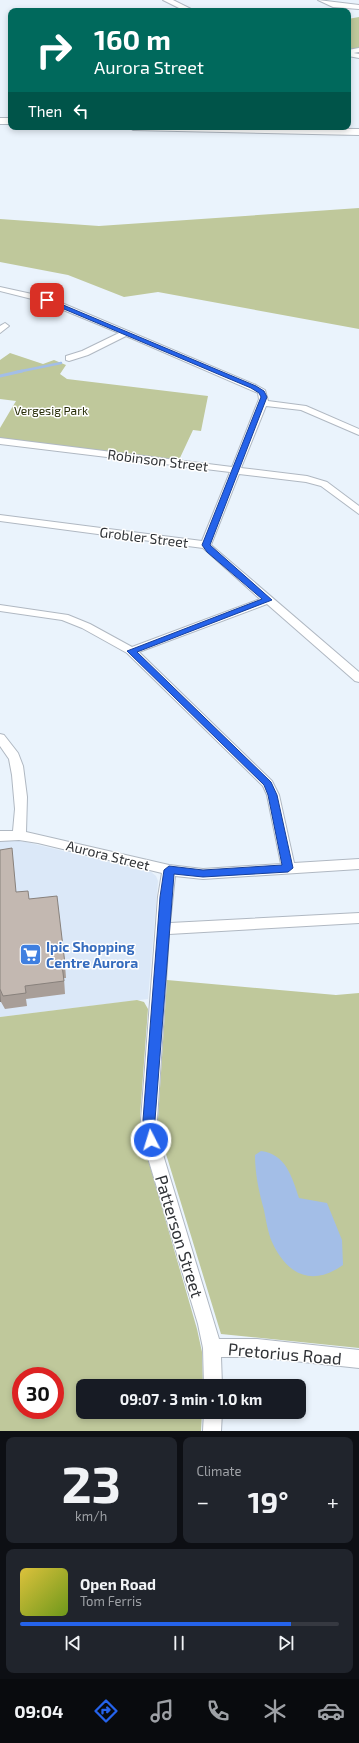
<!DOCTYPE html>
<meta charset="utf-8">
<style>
body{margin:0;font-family:"Exo 2",sans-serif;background:#20242c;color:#f1f3f6;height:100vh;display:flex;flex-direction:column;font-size:15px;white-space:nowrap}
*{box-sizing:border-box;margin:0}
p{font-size:13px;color:#9ea1a6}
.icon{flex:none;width:22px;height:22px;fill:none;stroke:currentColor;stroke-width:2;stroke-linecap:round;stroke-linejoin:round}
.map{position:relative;height:1431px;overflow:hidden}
.side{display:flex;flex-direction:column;gap:6px;padding:6px;background:#0d0f14;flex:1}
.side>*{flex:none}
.guide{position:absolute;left:8px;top:8px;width:343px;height:122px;border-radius:8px;box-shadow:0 2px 6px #0003;background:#00695c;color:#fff;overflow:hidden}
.speed{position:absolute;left:12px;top:1367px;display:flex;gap:8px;font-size:20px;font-weight:700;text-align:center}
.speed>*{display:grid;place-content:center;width:52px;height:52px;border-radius:50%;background:#171b24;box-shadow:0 2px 6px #0003;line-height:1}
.speed .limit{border:6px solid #d22;background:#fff;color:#111}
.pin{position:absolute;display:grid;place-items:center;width:34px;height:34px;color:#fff;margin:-17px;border-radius:8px;box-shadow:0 2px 6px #0006}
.me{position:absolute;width:44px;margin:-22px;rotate:355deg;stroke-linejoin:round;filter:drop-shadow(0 0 3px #0008)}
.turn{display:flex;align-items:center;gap:14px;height:84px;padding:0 20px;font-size:18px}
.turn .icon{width:52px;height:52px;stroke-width:2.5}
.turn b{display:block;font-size:28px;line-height:34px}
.then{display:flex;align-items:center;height:38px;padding:0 20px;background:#0003;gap:8px;font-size:15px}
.big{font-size:30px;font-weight:700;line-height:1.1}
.side .widget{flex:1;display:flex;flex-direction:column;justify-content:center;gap:6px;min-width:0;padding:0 14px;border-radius:8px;background:#20242c}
.side .dial{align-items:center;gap:0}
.dial b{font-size:52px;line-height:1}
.song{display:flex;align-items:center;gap:12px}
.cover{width:48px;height:48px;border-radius:6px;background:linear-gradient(135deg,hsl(50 70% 55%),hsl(80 70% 35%))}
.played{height:4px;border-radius:2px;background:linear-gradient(90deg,#2563eb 85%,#363941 85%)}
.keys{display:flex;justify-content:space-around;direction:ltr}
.heat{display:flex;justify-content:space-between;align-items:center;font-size:22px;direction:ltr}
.side .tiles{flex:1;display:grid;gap:6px;grid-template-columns:1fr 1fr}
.widget:last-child{grid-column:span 2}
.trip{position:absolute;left:76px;top:1379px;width:230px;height:40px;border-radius:8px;background:#171b24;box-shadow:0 2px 6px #0003;font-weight:700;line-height:40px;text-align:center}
.tabs{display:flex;height:64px;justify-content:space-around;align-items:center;background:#090b0e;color:#9ea1a6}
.tabs .icon{width:28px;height:28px}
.tabs .active{color:#2563eb}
.tabs b{font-size:18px;color:#f1f3f6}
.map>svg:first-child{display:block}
</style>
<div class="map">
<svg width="359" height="1431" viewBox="0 0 359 1431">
<rect width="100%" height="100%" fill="#eaf3fc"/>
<path fill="#dbe8f8" d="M13,840L26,842L151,872L156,876L158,881L148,999L0,1017V842Z"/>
<path fill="#bfc89b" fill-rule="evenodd" d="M359,17V51H348V19Z
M359,208V329L158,292L124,297L68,275L0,262V219L99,226Z
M10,353L43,364L54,360L66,365L60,374L67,379L208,396L201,431L193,430L179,460L0,439V428L16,401L0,399V360Z
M167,980L336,995L359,993V1348L221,1334L159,1131L158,1119Z
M137,1000L144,1002L148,1009L140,1116L141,1135L197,1329L202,1352L203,1386H83V1412H202L201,1431H0V1017ZM21,1376H55V1410H21Z"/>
<path fill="#a3bee7" d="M261,1151C286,1154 292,1177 299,1198L327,1203L342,1240L343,1265C312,1287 287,1275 272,1242C268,1233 266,1220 264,1210C259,1192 255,1174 255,1155Z"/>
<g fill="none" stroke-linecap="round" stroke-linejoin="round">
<path stroke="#a3bee7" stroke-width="2.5" d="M17,372L61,363"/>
<path stroke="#a3bee7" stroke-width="3" d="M0,376L22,371"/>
<defs>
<path id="street" d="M318,0L359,5V9L333,7Z
M359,48V52L348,54V50Z
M0,287L50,298L256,385L265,390L268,401L306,406L359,429V435L301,410L266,406L241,468L307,476L327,482L359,506V514L321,486L306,482L239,474L211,545L359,672V682L355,681L267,604L139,652L272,781L279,795L294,863L359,859V869L203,879L175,876L170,923L359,913V923L169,934L157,1120L161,1148L219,1339H257L359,1350V1368L257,1357H221L222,1386H204L203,1348L198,1324L145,1148L141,1120L158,897L162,873L38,843L19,840L0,841V831H13L15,809L12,775L9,759L0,746V734L4,735L18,753L23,766L27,797L26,832L169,865L203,869L281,864L267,795L263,786L127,653L82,628L62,620L0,611V605L68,615L90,624L132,647L260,599L203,548L0,521V515L202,541L230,472L0,444V438L232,467L259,399L258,393L126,336L88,355L69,361L66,360V356L82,351L119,333L44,302L0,291Z
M5,323L9,326L0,333V326Z
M204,1412H222L221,1431H203Z"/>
<path id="secondary" d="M163,0H173L195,11H185Z
M348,52L359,54V58L348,56Z"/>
<path id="primary" d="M0,118H11V124H0Z
M128,127L359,129V135L133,130Z"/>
</defs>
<use href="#street" stroke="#b0b8c2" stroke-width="2"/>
<use href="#secondary" stroke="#b0b8c2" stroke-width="2"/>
<use href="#primary" stroke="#b0b8c2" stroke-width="2"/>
<use href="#street" fill="#fff" fill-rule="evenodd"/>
<use href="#secondary" fill="#fff" fill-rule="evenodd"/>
<use href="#primary" fill="#fff" fill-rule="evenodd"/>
</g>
<path fill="#a89e98" d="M0,850L16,892L29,899L65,964L66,978H64L65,994L26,999L27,1006L5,1009L1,1002H0Z"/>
<path fill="#88817c" d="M0,989L1,1002H0Z"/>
<path fill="#c3b8b1" stroke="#88817c" d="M12,848L16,892L28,891L29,899L57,896L65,964L62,965L64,981L25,986L26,993L3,996L0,989V850Z"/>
<path fill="#2563eb" stroke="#184099" d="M45,299H49L256,386L264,391L267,397L210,545L272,600L137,652L271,782L277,795L293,868L288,872L203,877L174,874L155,1120L157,1140L155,1144L151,1145L147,1144L143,1120L160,897L164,870L169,866L203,870L282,865L268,795L264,785L127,651L262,599L207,552L202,545L261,397L259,393L251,388L45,301Z"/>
<defs>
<symbol id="supermarket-square" viewBox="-11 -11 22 22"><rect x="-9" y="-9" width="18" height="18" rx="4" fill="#3f7fe0" stroke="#fff"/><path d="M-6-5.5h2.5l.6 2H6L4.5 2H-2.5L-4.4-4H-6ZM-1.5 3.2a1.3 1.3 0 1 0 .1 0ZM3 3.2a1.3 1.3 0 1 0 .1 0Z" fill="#fff"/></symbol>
</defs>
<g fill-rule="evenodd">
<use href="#supermarket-square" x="18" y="942" width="25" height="25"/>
</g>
<g text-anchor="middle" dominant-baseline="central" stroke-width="3" stroke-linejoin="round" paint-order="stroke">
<g font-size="12" fill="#282e08" stroke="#fff">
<text x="51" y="410">Vergesig Park</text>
</g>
<g font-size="14" fill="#303337" stroke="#fff">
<text transform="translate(158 460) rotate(7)">Robinson Street</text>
<text transform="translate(144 537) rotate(7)">Grobler Street</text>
<text transform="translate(108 855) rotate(14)">Aurora Street</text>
</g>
<g font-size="14" font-weight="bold" fill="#366cbe" stroke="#fff" text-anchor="start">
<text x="46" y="946">Ipic Shopping<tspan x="46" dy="16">Centre Aurora</tspan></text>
</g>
<g font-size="17" fill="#303337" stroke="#fff">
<text transform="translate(180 1236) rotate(73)">Patterson Street</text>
<text transform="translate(285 1353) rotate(5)">Pretorius Road</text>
</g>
</g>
</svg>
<div class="speed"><div class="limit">30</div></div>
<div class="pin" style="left:47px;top:300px;background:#d93025"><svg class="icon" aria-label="arrive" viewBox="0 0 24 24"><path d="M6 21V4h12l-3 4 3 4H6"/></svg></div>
<svg class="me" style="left:151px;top:1140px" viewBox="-20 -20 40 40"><circle r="17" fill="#2563eb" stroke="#fff" stroke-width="3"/><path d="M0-11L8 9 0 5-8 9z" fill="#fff"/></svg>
<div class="trip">09:07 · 3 min · 1.0 km</div>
<div class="guide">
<div class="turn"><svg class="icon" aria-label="right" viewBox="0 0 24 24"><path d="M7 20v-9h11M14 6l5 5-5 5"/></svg><div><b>160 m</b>Aurora Street</div></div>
<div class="then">Then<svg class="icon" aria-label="left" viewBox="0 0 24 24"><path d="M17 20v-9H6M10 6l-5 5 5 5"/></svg></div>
</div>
</div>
<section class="side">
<div class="tiles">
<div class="widget dial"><b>23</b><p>km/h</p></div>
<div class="widget"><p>Climate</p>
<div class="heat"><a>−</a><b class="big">19°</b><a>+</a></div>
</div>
<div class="widget">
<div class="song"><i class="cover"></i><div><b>Open Road</b><p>Tom Ferris</p></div></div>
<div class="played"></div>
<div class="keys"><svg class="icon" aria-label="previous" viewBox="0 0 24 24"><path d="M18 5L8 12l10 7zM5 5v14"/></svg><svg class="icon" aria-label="pause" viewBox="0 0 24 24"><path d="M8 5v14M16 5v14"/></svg><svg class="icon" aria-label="next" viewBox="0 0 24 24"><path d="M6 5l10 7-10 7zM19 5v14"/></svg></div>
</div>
</div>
</section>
<nav class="tabs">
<b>09:04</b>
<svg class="icon active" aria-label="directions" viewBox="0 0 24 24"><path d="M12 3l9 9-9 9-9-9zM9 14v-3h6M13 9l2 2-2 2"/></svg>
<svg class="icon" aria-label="music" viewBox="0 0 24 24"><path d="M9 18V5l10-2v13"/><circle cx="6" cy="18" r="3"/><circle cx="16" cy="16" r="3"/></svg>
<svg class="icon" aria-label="phone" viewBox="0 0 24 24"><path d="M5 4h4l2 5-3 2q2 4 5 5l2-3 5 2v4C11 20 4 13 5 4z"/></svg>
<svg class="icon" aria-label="climate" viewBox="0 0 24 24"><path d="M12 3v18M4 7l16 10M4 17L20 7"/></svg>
<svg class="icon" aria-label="car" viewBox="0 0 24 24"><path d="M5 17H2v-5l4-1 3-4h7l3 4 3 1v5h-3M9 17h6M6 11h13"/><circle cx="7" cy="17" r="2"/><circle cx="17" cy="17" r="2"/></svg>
</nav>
